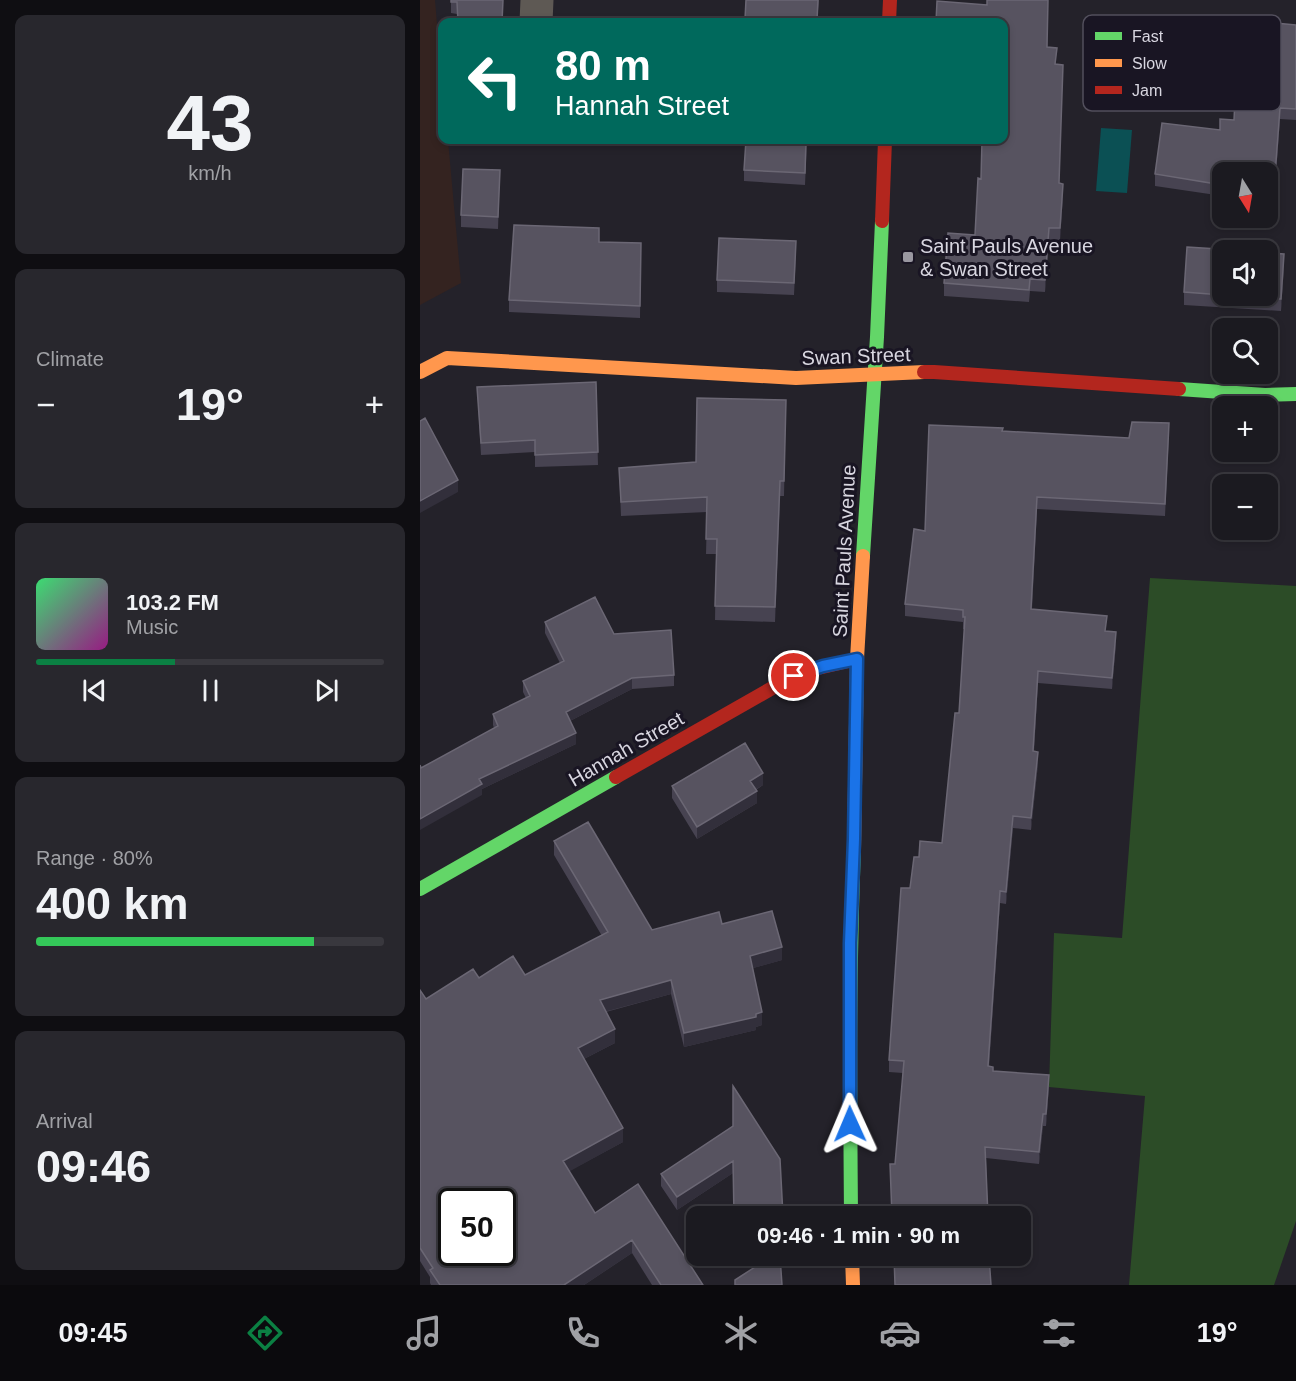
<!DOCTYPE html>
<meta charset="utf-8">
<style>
body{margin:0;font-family:Helvetica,sans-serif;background:#28272d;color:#f1f3f6;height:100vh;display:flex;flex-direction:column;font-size:22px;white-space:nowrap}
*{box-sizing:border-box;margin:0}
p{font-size:20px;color:#a0a1a5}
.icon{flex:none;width:33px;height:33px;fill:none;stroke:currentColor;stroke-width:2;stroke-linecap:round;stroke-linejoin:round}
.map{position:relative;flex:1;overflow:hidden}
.sheet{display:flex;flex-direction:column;gap:15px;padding:15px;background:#0f0e12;width:420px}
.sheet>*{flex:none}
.top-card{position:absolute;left:18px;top:18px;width:570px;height:126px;border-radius:12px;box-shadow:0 3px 9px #0003,0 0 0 2px #39383e;background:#00695c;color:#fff;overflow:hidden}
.needle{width:39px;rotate:169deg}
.fabs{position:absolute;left:792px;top:162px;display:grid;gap:12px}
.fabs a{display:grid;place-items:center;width:66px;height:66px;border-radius:12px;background:#1b1a20;box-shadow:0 3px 9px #0003,0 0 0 2px #39383e;font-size:30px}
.speed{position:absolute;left:18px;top:1188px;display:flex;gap:12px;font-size:30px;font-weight:700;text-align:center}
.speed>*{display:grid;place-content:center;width:78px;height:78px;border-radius:50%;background:#1b1a20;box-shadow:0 3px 9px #0003,0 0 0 2px #39383e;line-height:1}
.speed .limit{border:3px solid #111;border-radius:9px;background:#fff;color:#111}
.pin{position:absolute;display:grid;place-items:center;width:51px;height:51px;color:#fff;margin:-26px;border:3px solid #fff;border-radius:50%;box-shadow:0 2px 6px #0007}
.me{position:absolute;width:66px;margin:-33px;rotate:359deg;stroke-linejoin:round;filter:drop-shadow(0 0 4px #0008)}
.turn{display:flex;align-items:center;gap:21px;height:126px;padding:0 18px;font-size:27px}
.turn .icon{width:78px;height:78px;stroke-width:2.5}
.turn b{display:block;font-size:42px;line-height:51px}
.big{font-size:45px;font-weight:800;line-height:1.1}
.sheet .tile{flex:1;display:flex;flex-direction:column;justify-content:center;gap:9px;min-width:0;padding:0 21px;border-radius:12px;background:#28272d}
.sheet .dial{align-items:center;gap:0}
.dial b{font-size:78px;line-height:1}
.song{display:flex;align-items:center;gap:18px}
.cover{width:72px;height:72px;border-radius:9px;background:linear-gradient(135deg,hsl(140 70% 55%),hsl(310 70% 35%))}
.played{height:6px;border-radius:3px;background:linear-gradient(90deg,#0b8043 40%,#39383e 40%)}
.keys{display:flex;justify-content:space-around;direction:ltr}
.heat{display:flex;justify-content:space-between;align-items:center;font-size:33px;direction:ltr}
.charge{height:9px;border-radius:4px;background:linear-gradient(90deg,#34c759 80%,#39383e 0)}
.trip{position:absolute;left:266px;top:1206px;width:345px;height:60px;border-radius:12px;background:#1b1a20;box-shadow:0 3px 9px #0003,0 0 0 2px #39383e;font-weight:800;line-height:60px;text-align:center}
.menu{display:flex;height:96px;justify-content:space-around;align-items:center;background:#0b0a0d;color:#a0a1a5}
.menu .icon{width:42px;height:42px}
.menu .on{color:#0b8043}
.menu b{font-size:27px;color:#f1f3f6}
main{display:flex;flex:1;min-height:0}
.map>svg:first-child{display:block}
</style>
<main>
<section class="sheet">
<div class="tile dial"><b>43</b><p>km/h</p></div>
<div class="tile"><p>Climate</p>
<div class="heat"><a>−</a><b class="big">19°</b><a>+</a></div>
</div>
<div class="tile">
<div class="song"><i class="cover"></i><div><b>103.2 FM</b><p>Music</p></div></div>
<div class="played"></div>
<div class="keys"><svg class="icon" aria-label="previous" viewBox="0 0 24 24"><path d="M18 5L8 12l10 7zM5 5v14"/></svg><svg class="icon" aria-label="pause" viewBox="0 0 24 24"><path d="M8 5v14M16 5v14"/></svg><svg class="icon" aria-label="next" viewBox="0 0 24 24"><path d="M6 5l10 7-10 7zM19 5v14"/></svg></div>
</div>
<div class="tile"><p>Range · 80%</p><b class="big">400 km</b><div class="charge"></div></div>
<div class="tile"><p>Arrival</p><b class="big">09:46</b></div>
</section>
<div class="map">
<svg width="876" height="1285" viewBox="0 0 876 1285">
<rect width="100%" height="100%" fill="#24222a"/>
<path fill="#342320" d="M0,0H15L22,83V140H28L41,283L0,305Z"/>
<path fill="#2c4c27" d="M730,578L876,586V1221L854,1285H709L725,1096L629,1087L634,933L702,938Z"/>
<path fill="#0b5054" d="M681,128L712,130L707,193L676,191Z"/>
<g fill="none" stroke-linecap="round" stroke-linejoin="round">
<path stroke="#5e5954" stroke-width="33" d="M116,22L117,0"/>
<path stroke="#63d668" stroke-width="14" d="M759,389L845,395L876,394
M443,556L457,337L462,221
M0,889L196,777
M431,1216C430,1094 429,972 434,850"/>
<path stroke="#ff974d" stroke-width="14" d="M0,372L27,358L376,378L504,372
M434,850L437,659L443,556
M432,1256L433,1285"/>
<path stroke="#b3261e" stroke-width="14" d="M469,22L470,0
M462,221L465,140
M504,372H514L759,389
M196,777L361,683L398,668L437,659"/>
</g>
<path fill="#474351" d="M31,0H83L82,22H37V14L31,13Z
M326,0H399L397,22H325Z
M567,5L627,47L636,64L639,183L643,196L640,240H629L625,292L610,291L609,302L524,296V283L555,235L561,179L584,140Z
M876,25V120L860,119L854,201L848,200V172H802V197H796V195L735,186V174L814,120Z
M387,140L385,185L324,181V170Z
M80,170L78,229L41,227V215Z
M179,242L221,243L220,318L89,312V300Z
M376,253L374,295L297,292V280Z
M864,266L861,311L764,305V292Z
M176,382L178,465L115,467V452L61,455L57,387Z
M366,400L364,496H360L355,622L295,620L296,554H286L287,512L201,516L199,468L276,462Z
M582,431L709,438L749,435L745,516L617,509L612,609L686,631L696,644L692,689L618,683L614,751L618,764L611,830L593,828L586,904L580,903L569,1067L573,1071L629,1087L626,1126H623L619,1164L566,1158L568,1216H472L470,1164H475L483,1073L469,1072V1060L490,888L499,857L522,843L539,713L545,629H543V622L485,616V604L505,531Z
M125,622L194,634L254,675V686L212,689L150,721L156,744L62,789V795L1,768L74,728L73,725V714L106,698L103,692V681L140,663L125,633Z
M343,785L336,790L337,803L277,839L252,798V786Z
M134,841L232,930L302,924L362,960L333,968L342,1025L336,1027V1030L264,1047L251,994L186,1012L195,1043L164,1059L203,1142L149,1171L175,1213L283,1285H232L212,1253L164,1285H11L10,1283V1277L0,1261V990L6,999L59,978L105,975L182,936L134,855Z
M313,1173L257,1210L241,1186V1174Z"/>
<path fill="#322f3b" d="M860,108V119L854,201V189Z
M643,184V196L640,240V228Z
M629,228V240L625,292V280Z
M864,254V266L861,311V299Z
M38,480V492L0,513V501Z
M360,481V496L355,622V607Z
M617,497V509L611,621V609Z
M696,632V644L692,689V678Z
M618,671V683L613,763V751Z
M212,678V689L146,723V712Z
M156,733V744L62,789V795L0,830V819L59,779Z
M618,752V764L611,830V818Z
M343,773V785L330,793V781Z
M337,791V803L277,839V827Z
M593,816V828L586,904V892Z
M580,891V903L568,1078V1066Z
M362,947V960L330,969V956Z
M251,980V994L180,1013V1000Z
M342,1012V1025L336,1027V1030L264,1047V1033Z
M195,1029V1043L158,1062V1048Z
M629,1075V1087L626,1126V1114Z
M623,1114V1126L619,1164V1152Z
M203,1128V1142L143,1175V1161Z
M313,1161V1173L257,1210V1197Z
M212,1240V1253L164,1285H144Z"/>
<path fill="#575360" stroke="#6b6774" stroke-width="1.5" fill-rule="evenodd" d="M31,0H83L82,22H38L37,2H31Z
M326,0H398L397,20H392V22H334V19H325Z
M567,0H628L627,47L637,48L635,64L643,65L639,183L643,184L640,228H629L625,280L610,279L609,290L524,283L528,233L555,235L558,178L561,179L562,140H584V22H516L517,1L567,5Z
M822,20L876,25V109L860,108L854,189H848V172H802V186L796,185V184L735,174L742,123L800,130V119L814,120L816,78L817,34L821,35Z
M326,140H386L385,173L324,170Z
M43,169L80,170L78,217L41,215Z
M94,225L179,228V242L221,243L220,306L89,300Z
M299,238L376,241L374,283L297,280Z
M767,247L814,250H802V295L764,292Z
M848,253L864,254L861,299L807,296H848Z
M176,382L178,452L115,455V440L61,443L57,387Z
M277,398L366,400L364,481H360L355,607L295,606L297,539H286L287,497L201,502L199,468L276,462Z
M5,418L38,480L0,501V421Z
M712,422L749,423L745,504L617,497L611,609L687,616L685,631L696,632L692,678L618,671L613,751L618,752L611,818L593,816L586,892L580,891L568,1066L573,1067V1071L629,1075L626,1114H623L619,1152L565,1147L568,1216H472L470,1164H475L484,1061L469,1060L481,888H490L494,857H499L500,841L522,843L535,713H539L545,617H543V610L485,604L494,529L505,531L509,425L583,428L582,431L709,438Z
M175,597L194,634L251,630L254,675L212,678L146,712L156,733L59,779L62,784L0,819V765L1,768L78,726L73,714L110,696L103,681L144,661L125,622Z
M325,743L343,773L330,781L337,791L277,827L252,786Z
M168,822L232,930L299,912L302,924L352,911L362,947L330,956L342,1012L336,1014V1017L264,1033L251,980L180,1000L195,1029L158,1048L203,1128L143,1161L175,1213L218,1184L283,1285H241L212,1240L144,1285H20L10,1270L13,1268L0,1248V990L6,999L53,969L59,978L93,956L105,975L188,932L134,841ZM32,1202H82V1252H32Z
M313,1086L360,1159L363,1216H314L313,1161L257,1197L241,1174L313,1126Z
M352,1256H360L362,1285H315V1280Z
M474,1256H569L571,1285H475Z"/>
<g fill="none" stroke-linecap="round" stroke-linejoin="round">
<defs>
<path id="route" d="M374,676L403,666L437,659L434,839L430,943V1124"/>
</defs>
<use href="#route" stroke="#114b97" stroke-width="15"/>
<use href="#route" stroke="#1a73e8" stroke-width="10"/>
</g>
<rect fill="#9997a0" stroke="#191523" stroke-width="2" x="482" y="251" width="12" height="12" rx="3"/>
<g text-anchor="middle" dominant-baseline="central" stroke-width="6" stroke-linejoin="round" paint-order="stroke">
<g font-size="20" fill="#d8d6e0" stroke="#191523" text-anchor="start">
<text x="500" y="246">Saint Pauls Avenue<tspan x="500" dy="23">&amp; Swan Street</tspan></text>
</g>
<g font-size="20" fill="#d8d6e0" stroke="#191523">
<text transform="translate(436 356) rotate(-2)">Swan Street</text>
<text transform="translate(424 551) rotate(-87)">Saint Pauls Avenue</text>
<text transform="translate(206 749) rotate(-30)">Hannah Street</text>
</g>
</g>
<rect x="663" y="15" width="198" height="96" rx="9" fill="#191523" stroke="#524f5c" stroke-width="1.5"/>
<rect x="675" y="32" width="27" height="8" fill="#63d668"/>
<rect x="675" y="59" width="27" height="8" fill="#ff974d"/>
<rect x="675" y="86" width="27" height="8" fill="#b3261e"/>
<g font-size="16" fill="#d8d6e0">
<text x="712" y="42">Fast</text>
<text x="712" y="69">Slow</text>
<text x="712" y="96">Jam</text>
</g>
</svg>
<div class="fabs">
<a><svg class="needle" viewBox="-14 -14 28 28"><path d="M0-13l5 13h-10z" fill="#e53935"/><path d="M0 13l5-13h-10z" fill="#a0a1a5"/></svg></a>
<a><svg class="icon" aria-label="sound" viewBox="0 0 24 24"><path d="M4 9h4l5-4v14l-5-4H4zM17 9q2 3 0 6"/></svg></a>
<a><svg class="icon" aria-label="search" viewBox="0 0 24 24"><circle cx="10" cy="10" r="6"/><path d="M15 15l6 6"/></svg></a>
<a>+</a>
<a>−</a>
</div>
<div class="speed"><div class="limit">50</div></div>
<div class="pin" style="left:374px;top:676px;background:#d93025"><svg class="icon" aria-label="arrive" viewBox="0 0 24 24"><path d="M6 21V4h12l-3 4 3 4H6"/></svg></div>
<svg class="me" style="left:430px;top:1124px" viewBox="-20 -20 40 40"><path d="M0-17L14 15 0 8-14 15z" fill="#1a73e8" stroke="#fff" stroke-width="4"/></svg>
<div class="trip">09:46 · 1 min · 90 m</div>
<div class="top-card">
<div class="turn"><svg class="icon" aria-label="left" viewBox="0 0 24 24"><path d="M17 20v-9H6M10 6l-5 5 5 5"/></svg><div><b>80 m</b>Hannah Street</div></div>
</div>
</div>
</main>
<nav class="menu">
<b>09:45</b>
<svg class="icon on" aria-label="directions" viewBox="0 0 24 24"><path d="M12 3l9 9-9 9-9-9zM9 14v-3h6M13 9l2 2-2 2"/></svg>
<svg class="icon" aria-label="music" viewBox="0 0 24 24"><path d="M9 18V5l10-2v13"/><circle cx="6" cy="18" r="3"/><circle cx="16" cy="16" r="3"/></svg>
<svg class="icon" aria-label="phone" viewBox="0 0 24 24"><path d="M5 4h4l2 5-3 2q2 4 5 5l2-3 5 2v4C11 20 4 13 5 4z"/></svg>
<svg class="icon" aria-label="climate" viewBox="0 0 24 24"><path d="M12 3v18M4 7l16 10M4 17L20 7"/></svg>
<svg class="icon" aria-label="car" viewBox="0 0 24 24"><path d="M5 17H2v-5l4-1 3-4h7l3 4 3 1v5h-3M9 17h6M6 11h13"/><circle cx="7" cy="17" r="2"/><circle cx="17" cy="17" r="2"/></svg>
<svg class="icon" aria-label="filters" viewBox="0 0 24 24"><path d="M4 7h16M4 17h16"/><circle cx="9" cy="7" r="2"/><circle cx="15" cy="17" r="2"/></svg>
<b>19°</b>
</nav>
